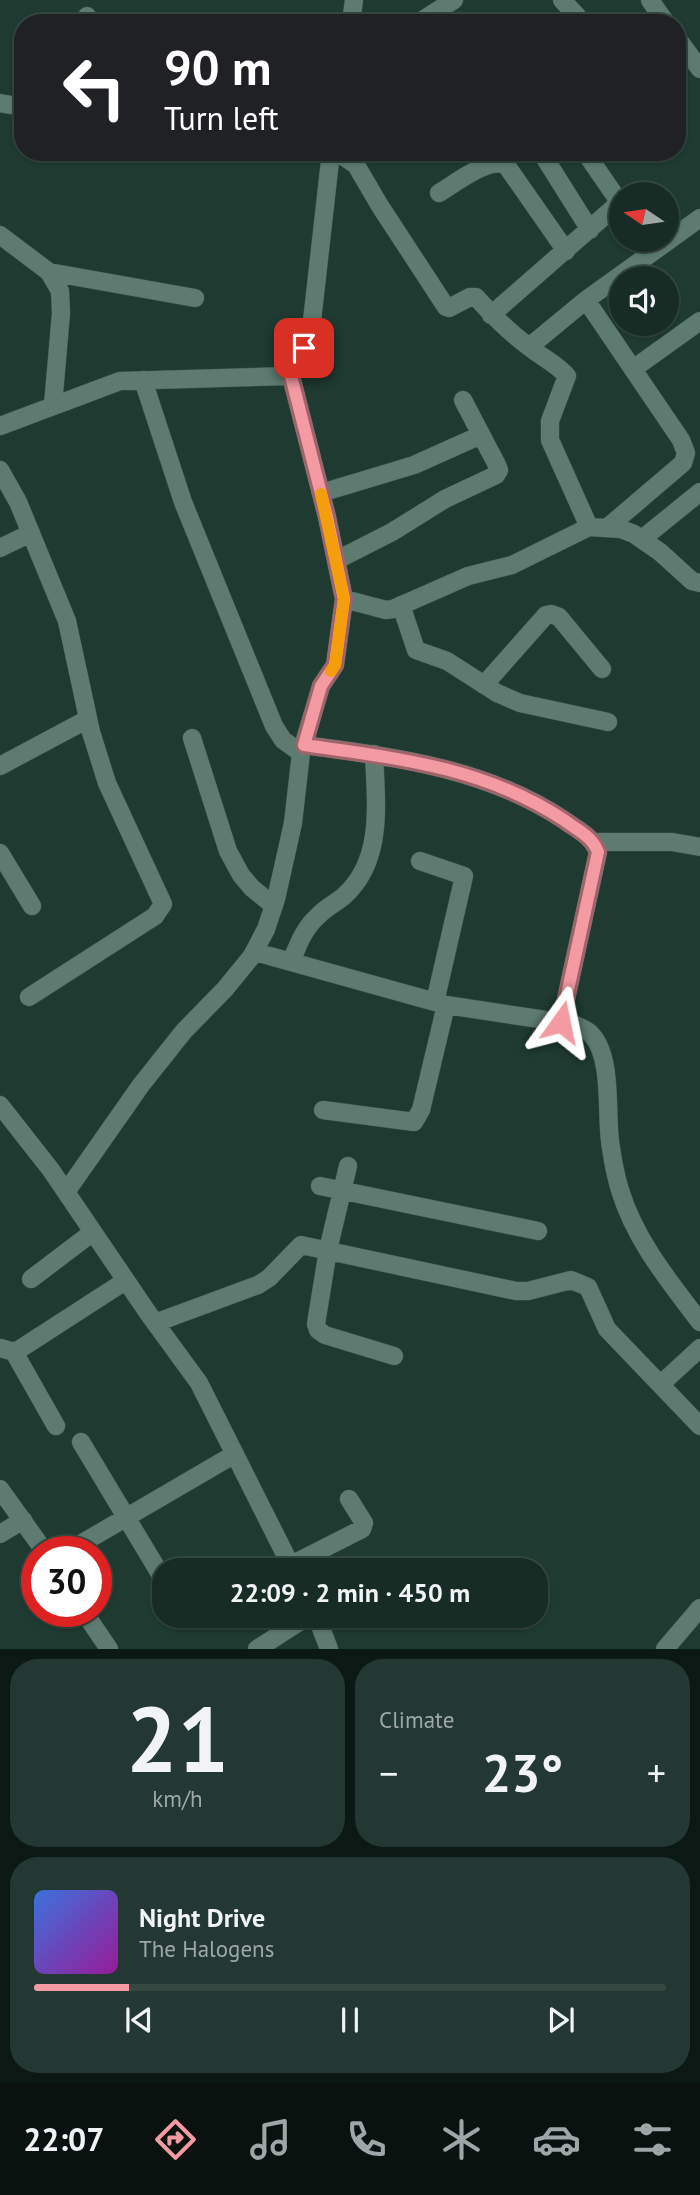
<!DOCTYPE html>
<meta charset="utf-8">
<style>
body{margin:0;font-family:"PT Sans",sans-serif;background:#233832;color:#f1f3f6;height:100vh;display:flex;flex-direction:column;font-size:26px;white-space:nowrap}
*{box-sizing:border-box;margin:0}
p{font-size:23px;color:#9ea7a7}
.icon{flex:none;width:38px;height:38px;fill:none;stroke:currentColor;stroke-width:2;stroke-linecap:round;stroke-linejoin:round}
.map{position:relative;height:1649px;overflow:hidden}
.panel{display:flex;flex-direction:column;gap:10px;padding:10px;background:#0c1814;flex:1}
.panel>*{flex:none}
.guide{position:absolute;left:14px;top:14px;width:672px;height:147px;border-radius:28px;box-shadow:0 2px 5px #0004,0 0 0 2px #354842;background:#202124;color:#fff;overflow:hidden}
.needle{width:46px;rotate:283deg}
.tools{position:absolute;left:609px;top:182px;display:grid;gap:14px}
.tools a{display:grid;place-items:center;width:70px;height:70px;border-radius:50%;background:#162c25;box-shadow:0 2px 5px #0004,0 0 0 2px #354842;font-size:35px}
.speed{position:absolute;left:21px;top:1536px;display:flex;gap:14px;font-size:35px;font-weight:700;text-align:center}
.speed>*{display:grid;place-content:center;width:91px;height:91px;border-radius:50%;background:#162c25;box-shadow:0 2px 5px #0004,0 0 0 2px #354842;line-height:1}
.speed .limit{border:10px solid #d22;background:#fff;color:#111}
.pin{position:absolute;display:grid;place-items:center;width:60px;height:60px;color:#fff;margin:-30px;border-radius:14px;box-shadow:0 4px 10px #0006}
.me{position:absolute;width:77px;margin:-38px;rotate:12deg;stroke-linejoin:round;filter:drop-shadow(0 0 5px #0008)}
.turn{display:flex;align-items:center;gap:24px;height:147px;padding:0 35px;font-size:32px}
.turn .icon{width:91px;height:91px;stroke-width:2.5}
.turn b{display:block;font-size:49px;line-height:60px}
.big{font-size:52px;font-weight:600;line-height:1.1}
.panel .card{flex:1;display:flex;flex-direction:column;justify-content:center;gap:10px;min-width:0;padding:0 24px;border-radius:28px;background:#233832}
.panel .dial{align-items:center;gap:0}
.dial b{font-size:91px;line-height:1}
.song{display:flex;align-items:center;gap:21px}
.cover{width:84px;height:84px;border-radius:10px;background:linear-gradient(135deg,hsl(220 70% 55%),hsl(300 70% 35%))}
.played{height:7px;border-radius:4px;background:linear-gradient(90deg,#f49aa3 15%,#354842 15%)}
.keys{display:flex;justify-content:space-around;direction:ltr}
.heat{display:flex;justify-content:space-between;align-items:center;font-size:38px;direction:ltr}
.panel .tiles{flex:1;display:grid;gap:10px;grid-template-columns:1fr 1fr}
.card:last-child{grid-column:span 2}
.trip{position:absolute;left:152px;top:1558px;width:396px;height:70px;border-radius:28px;background:#162c25;box-shadow:0 2px 5px #0004,0 0 0 2px #354842;font-weight:600;line-height:70px;text-align:center}
.menu{display:flex;height:112px;justify-content:space-around;align-items:center;background:#09120f;color:#9ea7a7}
.menu .icon{width:49px;height:49px}
.menu .selected{color:#f49aa3}
.menu b{font-size:32px;color:#f1f3f6}
.map>svg:first-child{display:block}
</style>
<div class="map">
<svg width="700" height="1649" viewBox="0 0 700 1649">
<rect width="100%" height="100%" fill="#1e3a31"/>
<g fill="none" stroke-linecap="round" stroke-linejoin="round">
<defs>
<path id="minor" d="M562,0L577,16L578,23
M650,0L666,23
M87,23V16
M351,23L354,0
M418,23L454,0
M677,38L700,69
M0,103L23,107
M337,152L356,165L380,206L446,307L449,308L470,297H476C492,315 509,332 528,346C541,357 556,363 567,376L550,421V440L589,527
M541,152L590,230
M439,193C456,183 488,157 506,165L566,251
M0,235L49,272L60,291L61,313L53,405
M49,272L195,298
M586,300L681,440L686,453L683,463L608,527
M491,315L618,204V200L585,152
M529,347L586,300L700,218
M633,369L700,321
M143,380L183,502L274,726L283,740L301,753
M0,426L120,381L291,376
M0,470L18,502L67,621L91,732L107,783L163,904L155,916L29,997
M321,493L414,465L481,435
M642,539L700,492
M0,548L31,533
M337,560L392,532L445,499L496,475L499,470L497,465L463,400
M344,599L386,610L393,609L468,576L512,565L589,527L621,529L634,534L660,552L692,581L700,583
M401,605L416,650L447,661L497,693L520,703L608,722
M484,685L546,615L551,614L559,617L602,669
M192,738L228,851L241,875L252,888L274,906
M304,745C394,757 486,768 564,820C578,830 592,836 598,852L561,1022
M0,766L88,719
M594,842H672L700,847
M0,853L32,906
M420,861L464,876L435,1002
M255,952L446,1005L421,1110L414,1122L323,1110
M291,962C298,945 304,928 318,916C325,908 336,903 344,896C384,860 376,803 374,754
M446,1005L573,1024C579,1027 586,1029 591,1034C614,1058 605,1117 611,1148C613,1162 616,1177 620,1190C635,1240 669,1281 700,1322
M0,1105L51,1170L148,1313L199,1383L293,1570
M348,1166L328,1250L316,1324L318,1330L325,1335L394,1356
M320,1186L538,1231
M66,1192L141,1085L184,1031L225,989L252,956L266,929L276,899L293,823L301,753L321,686L335,665L344,599L327,517L291,376L312,321L331,152
M31,1279L93,1232
M155,1323L258,1285L269,1278L301,1245L516,1291H528L571,1280L588,1287L607,1329L700,1426
M0,1348L14,1352L20,1349L119,1285L127,1282
M14,1352L56,1426
M661,1384L700,1348
M81,1442L159,1572
M0,1489L45,1552
M0,1534L23,1520
M67,1552L235,1454
M291,1565L362,1529L364,1523L349,1499
M84,1612L109,1649
M316,1615L329,1649
M257,1649L310,1615
M665,1649L700,1608"/>
</defs>
<use href="#minor" stroke="#3d564e" stroke-width="19"/>
<use href="#minor" stroke="#5e7b71" stroke-width="18"/>
</g>
<g fill="none" stroke-linecap="round" stroke-linejoin="round">
<defs>
<path id="route" d="M304,348L291,376L327,517L344,599L335,665L321,686L304,745C396,758 484,767 564,820C577,830 592,836 598,852L561,1022"/>
</defs>
<use href="#route" stroke="#9f646a" stroke-width="18"/>
<use href="#route" stroke="#f49aa3" stroke-width="12"/>
<path stroke="#f59e0b" stroke-width="12" d="M321,494L344,599L335,665L331,671"/>
</g>
</svg>
<div class="tools">
<a><svg class="needle" viewBox="-14 -14 28 28"><path d="M0-13l5 13h-10z" fill="#e53935"/><path d="M0 13l5-13h-10z" fill="#9ea7a7"/></svg></a>
<a><svg class="icon" aria-label="sound" viewBox="0 0 24 24"><path d="M4 9h4l5-4v14l-5-4H4zM17 9q2 3 0 6"/></svg></a>
</div>
<div class="speed"><div class="limit">30</div></div>
<div class="pin" style="left:304px;top:348px;background:#d93025"><svg class="icon" aria-label="arrive" viewBox="0 0 24 24"><path d="M6 21V4h12l-3 4 3 4H6"/></svg></div>
<svg class="me" style="left:561px;top:1022px" viewBox="-20 -20 40 40"><path d="M0-17L14 15 0 8-14 15z" fill="#f49aa3" stroke="#fff" stroke-width="4"/></svg>
<div class="trip">22:09 · 2 min · 450 m</div>
<div class="guide">
<div class="turn"><svg class="icon" aria-label="left" viewBox="0 0 24 24"><path d="M17 20v-9H6M10 6l-5 5 5 5"/></svg><div><b>90 m</b>Turn left</div></div>
</div>
</div>
<section class="panel">
<div class="tiles">
<div class="card dial"><b>21</b><p>km/h</p></div>
<div class="card"><p>Climate</p>
<div class="heat"><a>−</a><b class="big">23°</b><a>+</a></div>
</div>
<div class="card">
<div class="song"><i class="cover"></i><div><b>Night Drive</b><p>The Halogens</p></div></div>
<div class="played"></div>
<div class="keys"><svg class="icon" aria-label="previous" viewBox="0 0 24 24"><path d="M18 5L8 12l10 7zM5 5v14"/></svg><svg class="icon" aria-label="pause" viewBox="0 0 24 24"><path d="M8 5v14M16 5v14"/></svg><svg class="icon" aria-label="next" viewBox="0 0 24 24"><path d="M6 5l10 7-10 7zM19 5v14"/></svg></div>
</div>
</div>
</section>
<nav class="menu">
<b>22:07</b>
<svg class="icon selected" aria-label="directions" viewBox="0 0 24 24"><path d="M12 3l9 9-9 9-9-9zM9 14v-3h6M13 9l2 2-2 2"/></svg>
<svg class="icon" aria-label="music" viewBox="0 0 24 24"><path d="M9 18V5l10-2v13"/><circle cx="6" cy="18" r="3"/><circle cx="16" cy="16" r="3"/></svg>
<svg class="icon" aria-label="phone" viewBox="0 0 24 24"><path d="M5 4h4l2 5-3 2q2 4 5 5l2-3 5 2v4C11 20 4 13 5 4z"/></svg>
<svg class="icon" aria-label="climate" viewBox="0 0 24 24"><path d="M12 3v18M4 7l16 10M4 17L20 7"/></svg>
<svg class="icon" aria-label="car" viewBox="0 0 24 24"><path d="M5 17H2v-5l4-1 3-4h7l3 4 3 1v5h-3M9 17h6M6 11h13"/><circle cx="7" cy="17" r="2"/><circle cx="17" cy="17" r="2"/></svg>
<svg class="icon" aria-label="filters" viewBox="0 0 24 24"><path d="M4 7h16M4 17h16"/><circle cx="9" cy="7" r="2"/><circle cx="15" cy="17" r="2"/></svg>
</nav>
